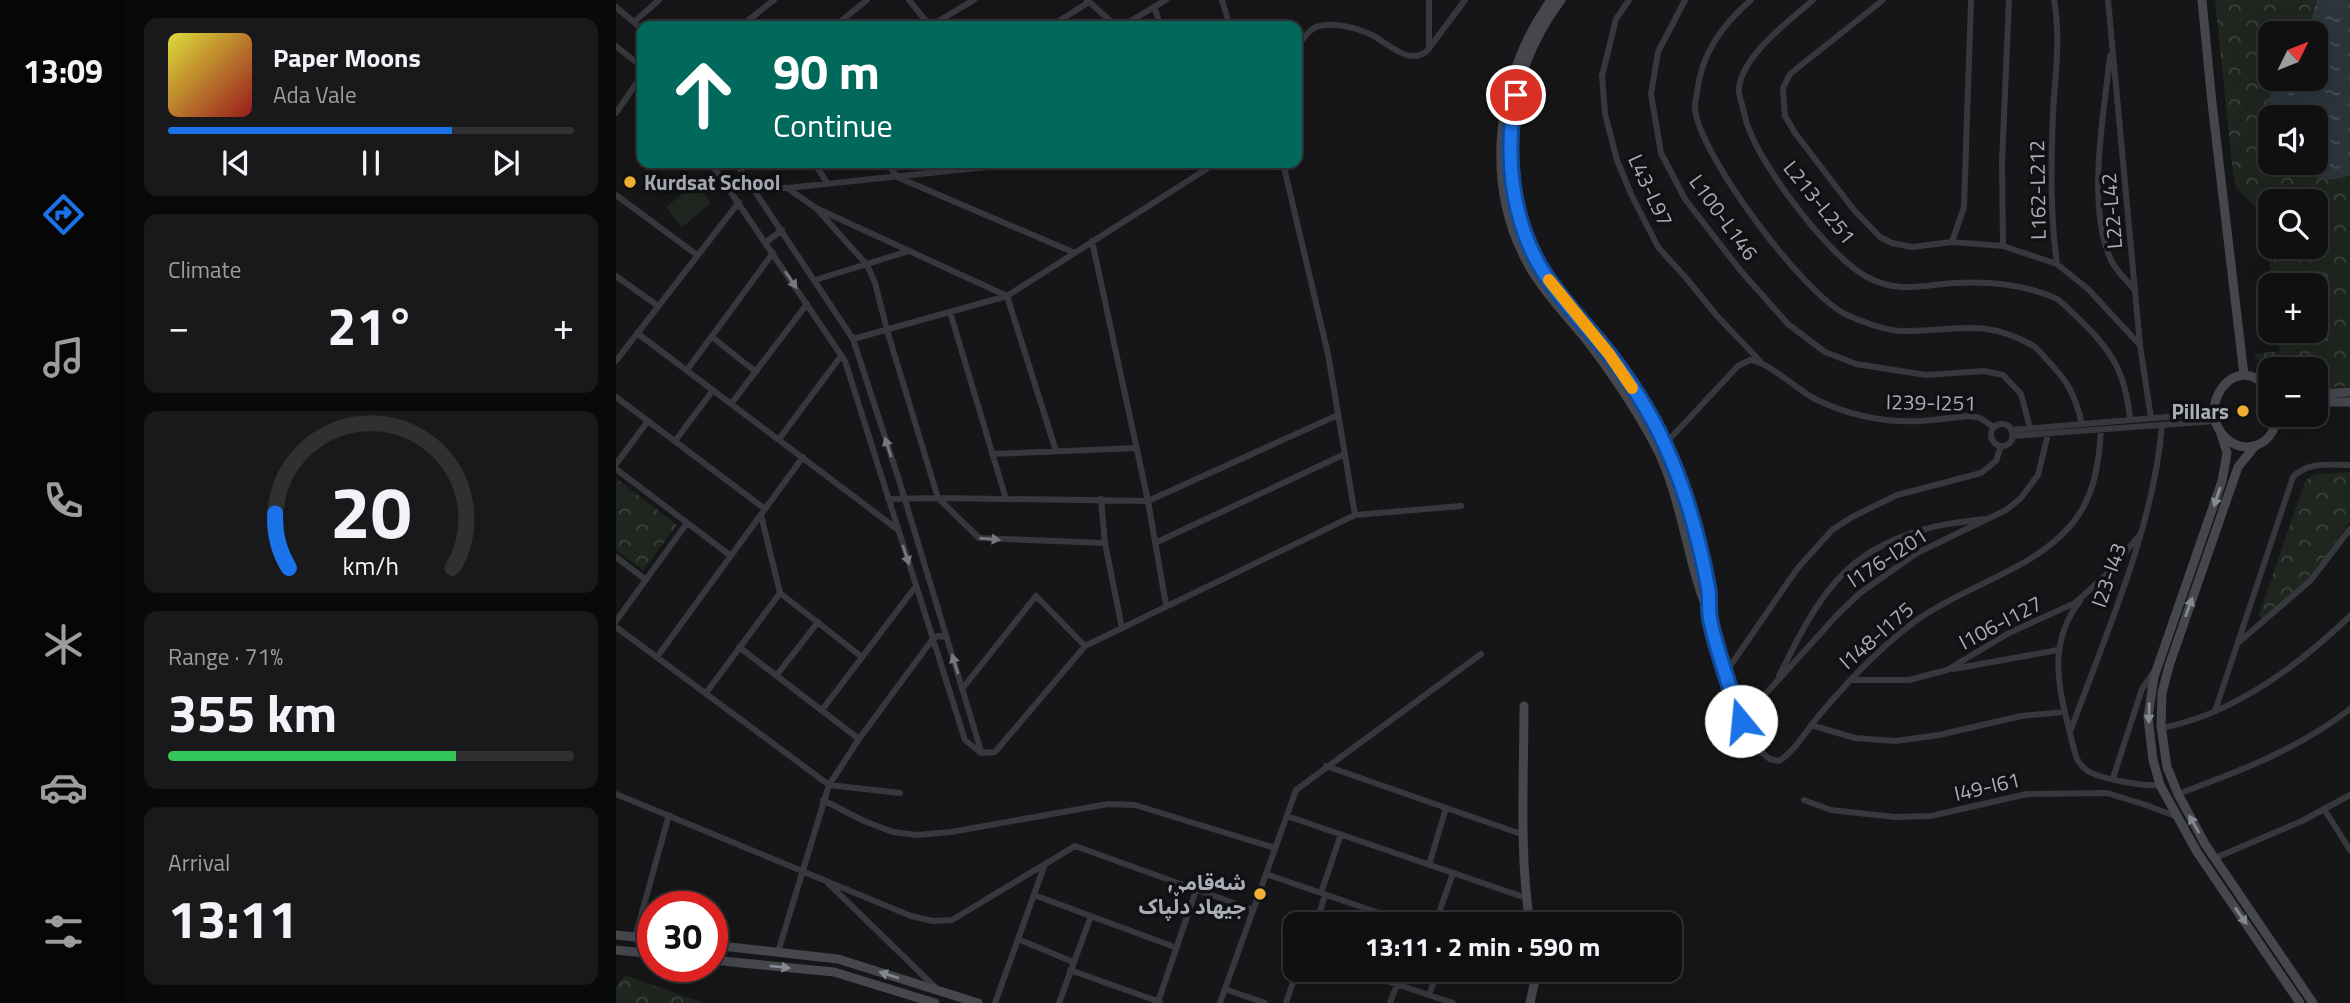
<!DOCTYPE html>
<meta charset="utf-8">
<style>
body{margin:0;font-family:"Titillium Web","Noto Sans Arabic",sans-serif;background:#19191b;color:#f1f3f6;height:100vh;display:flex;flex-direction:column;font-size:26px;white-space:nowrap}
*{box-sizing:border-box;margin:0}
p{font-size:23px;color:#9c9d9f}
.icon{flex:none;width:38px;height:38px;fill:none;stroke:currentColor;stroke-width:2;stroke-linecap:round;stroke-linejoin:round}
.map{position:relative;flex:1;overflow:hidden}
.side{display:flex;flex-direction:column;gap:18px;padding:18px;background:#09090a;width:490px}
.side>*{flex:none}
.banner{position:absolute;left:21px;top:21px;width:665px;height:147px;border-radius:14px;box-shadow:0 7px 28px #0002,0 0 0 2px #303032;background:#00695c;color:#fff;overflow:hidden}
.needle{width:46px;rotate:47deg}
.controls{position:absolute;left:1642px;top:21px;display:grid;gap:14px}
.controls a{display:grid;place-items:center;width:70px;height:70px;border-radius:14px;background:#101012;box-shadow:0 7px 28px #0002,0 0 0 2px #303032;font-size:35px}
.speed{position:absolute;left:21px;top:891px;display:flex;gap:14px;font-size:35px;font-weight:700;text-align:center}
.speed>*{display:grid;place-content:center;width:91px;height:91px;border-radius:50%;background:#101012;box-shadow:0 7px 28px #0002,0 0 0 2px #303032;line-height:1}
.speed .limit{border:10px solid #d22;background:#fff;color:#111}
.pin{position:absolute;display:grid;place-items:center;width:60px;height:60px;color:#fff;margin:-30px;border:4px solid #fff;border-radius:50%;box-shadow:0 2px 7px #0007}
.me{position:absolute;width:77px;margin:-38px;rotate:343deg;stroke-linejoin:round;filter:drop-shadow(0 0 5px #0008)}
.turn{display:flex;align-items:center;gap:24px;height:147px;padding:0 21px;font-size:32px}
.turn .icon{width:91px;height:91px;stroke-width:2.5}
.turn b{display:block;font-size:49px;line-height:60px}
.big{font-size:52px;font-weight:700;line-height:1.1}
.side .widget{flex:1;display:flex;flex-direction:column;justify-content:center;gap:10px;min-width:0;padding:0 24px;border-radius:14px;background:#19191b}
.side .dial{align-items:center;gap:0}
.dial svg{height:182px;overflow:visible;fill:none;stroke:#303032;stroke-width:7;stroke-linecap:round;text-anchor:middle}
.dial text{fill:#f1f3f6;stroke:none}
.song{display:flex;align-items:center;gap:21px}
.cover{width:84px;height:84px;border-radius:10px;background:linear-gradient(135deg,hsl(60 70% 55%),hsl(0 70% 35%))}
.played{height:7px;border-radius:4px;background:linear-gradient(90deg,#1a73e8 70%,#303032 70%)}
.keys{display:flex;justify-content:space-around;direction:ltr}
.heat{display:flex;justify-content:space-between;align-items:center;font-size:38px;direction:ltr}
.charge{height:10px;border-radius:5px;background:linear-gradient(90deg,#34c759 71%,#303032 0)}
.trip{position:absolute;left:667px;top:912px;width:399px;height:70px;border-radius:14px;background:#101012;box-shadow:0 7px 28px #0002,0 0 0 2px #303032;font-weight:700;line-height:70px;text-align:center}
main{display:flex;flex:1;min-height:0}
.tabs{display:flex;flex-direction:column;width:126px;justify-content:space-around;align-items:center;background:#060607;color:#9c9d9f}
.tabs .icon{width:49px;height:49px}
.tabs .on{color:#1a73e8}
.tabs b{font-size:32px;color:#f1f3f6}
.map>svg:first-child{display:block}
</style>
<main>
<nav class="tabs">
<b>13:09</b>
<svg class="icon on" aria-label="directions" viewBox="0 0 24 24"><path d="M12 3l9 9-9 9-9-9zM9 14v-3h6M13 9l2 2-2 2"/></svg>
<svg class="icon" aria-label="music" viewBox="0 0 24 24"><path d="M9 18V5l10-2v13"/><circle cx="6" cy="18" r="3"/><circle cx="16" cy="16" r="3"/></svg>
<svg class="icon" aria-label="phone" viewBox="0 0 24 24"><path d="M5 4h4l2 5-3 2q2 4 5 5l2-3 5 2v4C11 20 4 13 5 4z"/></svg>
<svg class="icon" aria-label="climate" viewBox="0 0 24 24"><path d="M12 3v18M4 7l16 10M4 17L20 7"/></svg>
<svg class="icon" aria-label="car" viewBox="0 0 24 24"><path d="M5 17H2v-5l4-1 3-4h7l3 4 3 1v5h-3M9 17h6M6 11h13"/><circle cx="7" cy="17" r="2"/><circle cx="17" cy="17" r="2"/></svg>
<svg class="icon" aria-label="filters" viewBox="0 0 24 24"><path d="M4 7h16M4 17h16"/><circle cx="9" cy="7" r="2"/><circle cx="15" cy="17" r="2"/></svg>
</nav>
<section class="side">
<div class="widget">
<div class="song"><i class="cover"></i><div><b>Paper Moons</b><p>Ada Vale</p></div></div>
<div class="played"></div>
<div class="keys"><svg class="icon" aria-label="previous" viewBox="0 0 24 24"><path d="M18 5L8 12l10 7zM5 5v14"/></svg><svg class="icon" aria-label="pause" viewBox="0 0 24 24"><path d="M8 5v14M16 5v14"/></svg><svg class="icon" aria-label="next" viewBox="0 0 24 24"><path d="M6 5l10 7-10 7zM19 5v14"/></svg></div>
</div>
<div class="widget"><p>Climate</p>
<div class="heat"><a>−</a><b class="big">21°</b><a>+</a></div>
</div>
<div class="widget dial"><svg viewBox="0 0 100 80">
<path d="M14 69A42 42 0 1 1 86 69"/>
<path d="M14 69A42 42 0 0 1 8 45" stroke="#1a73e8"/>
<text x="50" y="56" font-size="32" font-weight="700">20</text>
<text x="50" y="72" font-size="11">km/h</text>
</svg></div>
<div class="widget"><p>Range · 71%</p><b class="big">355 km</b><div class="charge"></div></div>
<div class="widget"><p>Arrival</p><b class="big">13:11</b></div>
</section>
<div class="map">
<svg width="1734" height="1003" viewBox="0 0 1734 1003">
<defs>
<pattern id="forest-crowns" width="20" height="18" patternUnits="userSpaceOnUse" patternTransform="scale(1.75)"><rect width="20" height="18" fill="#1e261f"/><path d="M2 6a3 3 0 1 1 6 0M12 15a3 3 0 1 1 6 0" fill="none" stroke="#3c433d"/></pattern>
<pattern id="water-ripples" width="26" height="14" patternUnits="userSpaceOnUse" patternTransform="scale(1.75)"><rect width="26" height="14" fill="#2c353c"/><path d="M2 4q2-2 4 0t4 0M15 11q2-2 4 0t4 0" fill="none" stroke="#485056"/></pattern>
</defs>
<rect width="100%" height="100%" fill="#161618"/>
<path fill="url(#forest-crowns)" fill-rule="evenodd" d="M1599,0H1734V386L1699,389V369H1654V374L1648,371L1638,354L1664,351L1661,331H1699V285H1656L1651,241L1644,212L1620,187L1617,173ZM1654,33H1699V79H1654ZM1654,117H1699V163H1654ZM1654,201H1699V247H1654Z
M1734,472V522L1700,570L1671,600L1648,619L1645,618L1643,615L1689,481L1699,474Z
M0,478L61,525L27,570L0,550Z
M9,975L88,1003H0V987Z"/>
<path fill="#1e261f" d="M80,183L95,203L66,227L50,207Z"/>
<path fill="url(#water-ripples)" d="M1701,0H1734V175C1713,184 1690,178 1673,163H1699V117H1654V132C1650,114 1653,96 1660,79H1699V33H1689L1695,21Z"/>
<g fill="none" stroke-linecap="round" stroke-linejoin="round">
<path stroke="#37383d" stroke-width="6" d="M293,0L314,26
M471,0L500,26
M606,0L614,26
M1013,0L1000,19L986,76L989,114L1001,160L1015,194L1042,247L1071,279L1101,316L1145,362
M1069,0L1042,52L1035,94L1045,153L1069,199L1124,270L1172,324L1209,352L1240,364L1310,375L1368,371L1387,375L1405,394L1414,428
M1135,0C1106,25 1085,54 1081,93C1080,98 1078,105 1079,109C1084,156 1188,295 1231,315C1247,322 1270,331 1287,331C1339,332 1365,317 1416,345C1422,349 1427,355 1431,360C1452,381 1459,395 1466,424
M1197,0C1174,20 1126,56 1123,88C1122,94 1126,103 1127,109C1129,115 1130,123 1133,129C1147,169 1214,257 1251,277C1283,294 1307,285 1339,283C1372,281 1409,285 1439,298C1446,301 1453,310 1459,315C1494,348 1510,371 1514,420
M1267,0L1174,74L1167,88L1169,116L1179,133L1238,210L1264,237L1276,243L1296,247L1336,242L1387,246L1441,264
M1438,0C1445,38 1439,75 1437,113C1435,164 1434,214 1441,264L1472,289L1523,344
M1492,0L1524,345L1535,418
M0,7L26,29
M538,7L545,26
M19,21L43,0
M125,26L158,0
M219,26L251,0
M314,26L358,0
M435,26L473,2
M506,26L550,0
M0,46L26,67
M814,47L849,0
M681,49C685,41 690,33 698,28C713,20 741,28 756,35C773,44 795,68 813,49V0
M1494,56C1488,114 1470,205 1495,260C1500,271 1511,281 1519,290
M0,113L26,75
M95,163L229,361L349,740L365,753L379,752L469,646L739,515L845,506
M120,163L237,339L283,480L365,751
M198,163L212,184
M271,163L281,177L459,253
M667,163L712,354L739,515
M136,187L171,188L408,163
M171,188L200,208L391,296L440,451
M0,195L81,255
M200,208L251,265L259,283L271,330L322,498L363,538L489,543
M476,241L532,501L550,605
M150,242L166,230
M1336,242L1348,207L1355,0
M1387,246L1386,162L1393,0
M0,276L42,306
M199,280L293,251
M334,312L390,499
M21,333L281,529
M96,337L140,372
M237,339L391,296L600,163
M0,361L123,202
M71,370L157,253
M0,397L149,509
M115,404L191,304
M1375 435a11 11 0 1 1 22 0a11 11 0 1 1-22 0Z
M1395,430L1598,413
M1396,436L1599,421
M163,439L225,356
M59,441L97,390
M1049,444L1122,366L1134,360C1153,362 1180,389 1199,399C1232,415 1270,423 1306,421C1322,420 1338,417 1355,416L1364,418L1378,427
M376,454L521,448
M0,464L32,421
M0,469L115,556
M272,499L322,498L532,501L722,415
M485,499L489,543L506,628
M145,515L164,593L246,657
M539,543L729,454
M0,557L30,580
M1464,601C1435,638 1440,679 1451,721C1454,734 1457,747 1461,759C1464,764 1467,768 1472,771C1485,779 1529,787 1544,785
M1094,617L1126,725L1141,749L1154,759L1163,761C1180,750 1192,728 1205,713C1234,679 1265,646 1301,620C1350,585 1417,570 1455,525C1478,498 1483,464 1485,430
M0,621L71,523
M0,627L213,785L284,793
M1623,642L1695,580L1734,529
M123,647L243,739
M41,657L187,457
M1337,669L1442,650
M1110,672L1181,569L1216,530L1236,517L1281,495L1365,473L1380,461L1385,446
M160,676L202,622
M1163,676C1200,602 1224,552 1310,529C1329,523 1349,522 1368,519
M1235,680H1293L1331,670L1393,633L1459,603L1489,576L1523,536
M346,689L420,596L469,646
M90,693L164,593
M206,710L300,586
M1599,711L1677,477C1692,461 1714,465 1734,465
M1125,721L1222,614L1244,593L1301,553L1390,510L1405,498L1422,475L1432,434
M1195,725L1239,738L1279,741L1323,735L1405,716L1449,712
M1545,728C1617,715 1682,666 1734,616
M1454,732C1489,636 1538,527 1546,425
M710,766L908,835
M1497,778L1526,689L1537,673
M0,794L295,916L317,921L336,920L459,846L637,910
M1562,794C1624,771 1681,750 1734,709
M207,800L248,821L277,832L301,835L335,832L492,804L519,805L659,848
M1188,800L1215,810L1279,817L1315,816L1411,794L1491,793L1530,805L1559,816
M1708,809L1734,850
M671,816L910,898
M1599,858L1686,821L1734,795
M813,865L830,808
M650,874L795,924
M212,883L320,988
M705,893L725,834
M418,895L561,948
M700,924L709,895
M819,924L837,873
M19,937L53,815
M402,939L457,962
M162,952L213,785L243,739L316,640L321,636L330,637
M454,970L544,1002
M738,970L837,1003
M609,989L649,1003
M813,995L822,970
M542,1002L580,890
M379,1003L429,864
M443,1003L475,916
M604,1003L680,790L865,654
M670,1003L681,970
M774,1003L781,984"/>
<path stroke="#45474d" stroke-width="9" d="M935,0C879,78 866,187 916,271C931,296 951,316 969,338C995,372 1019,407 1039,445C1067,499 1070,561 1094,617
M945,0C887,76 875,186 926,270C948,306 981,335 1005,370C1026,403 1047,436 1061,472C1070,497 1076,524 1083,549C1088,570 1094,590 1094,612
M1586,0L1596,103L1628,375
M1654,391C1619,344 1573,414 1615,442C1622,447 1632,448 1641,445C1654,440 1660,428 1661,415
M1699,394L1734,392
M1699,402H1734
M1604,431L1611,453L1606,481L1538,677L1532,717L1537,760L1544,785L1581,852L1684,1003
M1639,446L1622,467L1553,666L1546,693L1545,726L1551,767L1562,794L1589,844L1697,1003
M908,706C908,778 903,853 914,924
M0,935L37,939
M96,945L222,959L362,1003
M0,950L37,954
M96,960L218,972L319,1003
M914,1003L921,970"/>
</g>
<defs><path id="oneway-solid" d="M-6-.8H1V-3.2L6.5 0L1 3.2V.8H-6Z" transform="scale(1.75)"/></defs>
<g fill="#757881">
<use href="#oneway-solid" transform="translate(175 280) rotate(56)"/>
<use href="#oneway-solid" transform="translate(272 447) rotate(-108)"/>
<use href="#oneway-solid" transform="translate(374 539) rotate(5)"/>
<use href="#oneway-solid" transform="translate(290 555) rotate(72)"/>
<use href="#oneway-solid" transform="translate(339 664) rotate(-107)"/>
</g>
<g fill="#858993">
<use href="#oneway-solid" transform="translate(1601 497) rotate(108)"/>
<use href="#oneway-solid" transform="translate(1573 607) rotate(-70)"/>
<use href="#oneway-solid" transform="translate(1533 713) rotate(91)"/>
<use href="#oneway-solid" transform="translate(1578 824) rotate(-120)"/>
<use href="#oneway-solid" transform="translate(1625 916) rotate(55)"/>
<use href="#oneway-solid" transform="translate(164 967) rotate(6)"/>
<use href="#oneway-solid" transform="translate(273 975) rotate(-162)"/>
</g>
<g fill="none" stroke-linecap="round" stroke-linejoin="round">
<defs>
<path id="route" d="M900,95C888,153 895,219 926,270C945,301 971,326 993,354C1017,385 1040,422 1055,459C1072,499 1084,544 1092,587C1094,597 1092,608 1094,619C1100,650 1115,690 1125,721"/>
</defs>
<use href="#route" stroke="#114b97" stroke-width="18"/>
<use href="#route" stroke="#1a73e8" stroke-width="12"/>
<path stroke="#f59e0b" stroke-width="12" d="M933,280L993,354L1016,388"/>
</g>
<g fill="#f2b134" stroke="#111113" stroke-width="2.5">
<circle cx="14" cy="182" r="7"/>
<circle cx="1627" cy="411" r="7"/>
<circle cx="644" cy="894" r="7"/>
</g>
<g text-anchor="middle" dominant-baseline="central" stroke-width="7" stroke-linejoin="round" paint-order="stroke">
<g font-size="21" font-weight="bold" fill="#a8adb8" stroke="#111113" text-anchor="end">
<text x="28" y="182" text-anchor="start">Kurdsat School</text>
<text x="1613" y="411">Pillars</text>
<text x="630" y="882">شەقامی<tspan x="630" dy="24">جیهاد دڵپاک</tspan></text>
</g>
<g font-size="21" fill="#a8adb8" stroke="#111113">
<text transform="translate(1035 190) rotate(65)">L43-L97</text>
<text transform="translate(1421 190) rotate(-91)">L162-L212</text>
<text transform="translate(1204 202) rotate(51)">L213-L251</text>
<text transform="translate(1495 211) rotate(-95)">L22-L42</text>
<text transform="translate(1108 217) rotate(54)">L100-L146</text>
<text transform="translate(1315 402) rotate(1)">I239-I251</text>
<text transform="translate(1271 557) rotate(-33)">I176-I201</text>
<text transform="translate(1492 575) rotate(-71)">I23-I43</text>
<text transform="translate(1384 622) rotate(-28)">I106-I127</text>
<text transform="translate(1260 635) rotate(-41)">I148-I175</text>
<text transform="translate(1371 786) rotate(-13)">I49-I61</text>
</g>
</g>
</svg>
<div class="controls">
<a><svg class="needle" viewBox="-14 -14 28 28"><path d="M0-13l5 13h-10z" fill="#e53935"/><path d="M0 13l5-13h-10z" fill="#9c9d9f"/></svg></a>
<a><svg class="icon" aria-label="sound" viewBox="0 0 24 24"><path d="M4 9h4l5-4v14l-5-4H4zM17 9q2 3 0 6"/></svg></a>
<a><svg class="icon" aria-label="search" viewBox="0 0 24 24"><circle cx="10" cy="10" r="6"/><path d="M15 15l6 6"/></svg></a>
<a>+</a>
<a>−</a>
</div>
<div class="speed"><div class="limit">30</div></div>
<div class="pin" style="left:900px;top:95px;background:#d93025"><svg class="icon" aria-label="arrive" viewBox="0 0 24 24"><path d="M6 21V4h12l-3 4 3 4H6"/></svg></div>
<svg class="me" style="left:1125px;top:721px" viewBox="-20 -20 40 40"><circle r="19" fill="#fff"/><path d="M0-13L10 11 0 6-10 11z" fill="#1a73e8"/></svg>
<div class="trip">13:11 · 2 min · 590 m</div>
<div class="banner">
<div class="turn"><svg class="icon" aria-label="ahead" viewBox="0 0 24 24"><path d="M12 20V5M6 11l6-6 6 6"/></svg><div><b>90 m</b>Continue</div></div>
</div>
</div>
</main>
